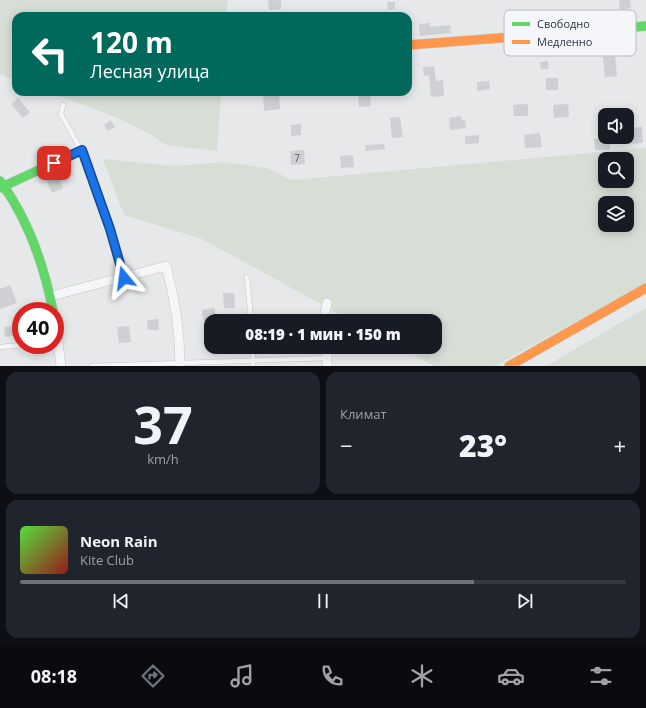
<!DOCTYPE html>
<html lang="ru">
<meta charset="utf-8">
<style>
body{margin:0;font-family:"Open Sans",sans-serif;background:#20242c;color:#f1f3f6;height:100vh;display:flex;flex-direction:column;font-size:15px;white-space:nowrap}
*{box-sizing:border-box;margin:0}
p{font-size:13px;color:#9ea1a6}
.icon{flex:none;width:22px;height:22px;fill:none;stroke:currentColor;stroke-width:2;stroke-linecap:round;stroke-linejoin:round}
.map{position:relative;height:366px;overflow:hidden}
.side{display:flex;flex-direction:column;gap:6px;padding:6px;background:#0d0f14;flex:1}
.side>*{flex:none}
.guide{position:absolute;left:12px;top:12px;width:400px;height:84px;border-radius:12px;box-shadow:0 2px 10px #0003;background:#00695c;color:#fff;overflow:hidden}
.fabs{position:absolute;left:598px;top:108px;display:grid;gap:8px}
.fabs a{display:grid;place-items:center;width:36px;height:36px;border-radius:8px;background:#171b24;box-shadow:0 2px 10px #0003;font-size:20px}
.speed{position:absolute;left:12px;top:302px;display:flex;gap:8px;font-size:20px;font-weight:700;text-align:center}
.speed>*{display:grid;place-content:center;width:52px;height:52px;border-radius:50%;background:#171b24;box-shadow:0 2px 10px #0003;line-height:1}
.speed .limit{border:6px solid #d22;background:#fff;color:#111}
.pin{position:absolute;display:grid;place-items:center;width:34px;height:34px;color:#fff;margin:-17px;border-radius:8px;box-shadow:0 2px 6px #0006}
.me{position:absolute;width:44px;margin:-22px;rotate:344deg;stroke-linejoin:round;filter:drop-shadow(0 0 3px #0008)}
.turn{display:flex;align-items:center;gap:14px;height:84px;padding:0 12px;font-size:18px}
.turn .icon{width:52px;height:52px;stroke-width:2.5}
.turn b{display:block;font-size:28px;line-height:34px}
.big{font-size:30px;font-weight:800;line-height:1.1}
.side .widget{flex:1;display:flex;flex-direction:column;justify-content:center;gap:6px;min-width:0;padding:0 14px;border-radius:12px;background:#20242c}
.side .dial{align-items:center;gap:0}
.dial b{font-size:52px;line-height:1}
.song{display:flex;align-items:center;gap:12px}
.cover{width:48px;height:48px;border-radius:6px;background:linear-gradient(135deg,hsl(110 70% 55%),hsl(0 70% 35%))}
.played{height:4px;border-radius:2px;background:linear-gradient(90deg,#6c737f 75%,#363941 75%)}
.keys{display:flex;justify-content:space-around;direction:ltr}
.heat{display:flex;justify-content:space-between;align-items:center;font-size:22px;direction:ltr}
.side .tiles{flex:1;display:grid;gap:6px;grid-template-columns:1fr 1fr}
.widget:last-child{grid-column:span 2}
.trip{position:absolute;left:204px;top:314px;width:238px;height:40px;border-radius:12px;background:#171b24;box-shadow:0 2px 10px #0003;font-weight:800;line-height:40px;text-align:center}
.dock{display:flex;height:64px;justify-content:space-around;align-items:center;background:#090b0e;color:#9ea1a6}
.dock .icon{width:28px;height:28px}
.dock .current{color:#6c737f}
.dock b{font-size:18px;color:#f1f3f6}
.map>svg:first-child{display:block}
</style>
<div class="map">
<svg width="646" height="366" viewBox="0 0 646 366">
<rect width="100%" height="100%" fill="#e6e8ea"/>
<path fill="#d6ded6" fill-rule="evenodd" d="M0,0H228L226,16H16V80L0,74Z
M48,92H221L217,151L166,145L152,135L118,118Z
M646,148V283L495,366H434L400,347H435V321H352L202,239L124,215L103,159L174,166L224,162L267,168L292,180ZM605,159H627V181H605ZM605,203H627V225H605Z
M646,308V366H546Z"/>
<path fill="#ced0d3" d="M268,0H281V9L269,10Z
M619,0H630L631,8L620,10Z
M387,2H395V9L388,10Z
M430,23V27L450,25L451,33L420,36L419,24Z
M615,56L617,76L605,77L603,57Z
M548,61L549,69H541L540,62Z
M434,66L436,81L443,80L444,96L431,97L429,75L424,76L423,67Z
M546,78H558V90H546Z
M489,81L490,89L477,91V82Z
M263,92H279L280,109L264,111Z
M370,93L371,106L359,107L358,94Z
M18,98L30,112L23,118L11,104Z
M528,104V116H514L513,105Z
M568,104L569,117L554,118L553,105Z
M461,116L462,120H465L466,128L450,130L449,118Z
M400,117L403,137L392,138L390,118Z
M111,120L115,127L108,131L104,125Z
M301,124V135L291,136V125Z
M642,127L643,143L629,144L628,128Z
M540,133L542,147L525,148L524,135Z
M479,135V143L465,144V136Z
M594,139H610V150H595Z
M384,144L385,149L366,151L365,145Z
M304,150L305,164L291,165L290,151Z
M353,155L354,167L341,168L340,156Z
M56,173L63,188L52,193L45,177Z
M10,285L17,303L0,309V289Z
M223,293H234L235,308H224Z
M214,308L216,319L204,322L202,310Z
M158,319L159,330H148L147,320Z
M21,326V335L5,337L4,327Z
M129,326L131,342L119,343L117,327Z"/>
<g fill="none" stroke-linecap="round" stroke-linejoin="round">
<defs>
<path id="lane" d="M63,105L61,114L81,150
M247,277L251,321
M0,347L21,345
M253,347V366
M92,366L327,358"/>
<path id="street" d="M51,296L166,266C175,298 180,332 180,366
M55,320L61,366
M325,321V314L327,303
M327,347V366"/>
<path id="fast" d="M577,32L646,26
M0,181C28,219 44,265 53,311
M0,188L82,150L110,229L124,278"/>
<path id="slow" d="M408,45L577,32
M509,366L646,288"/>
</defs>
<use href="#lane" stroke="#c4c6c8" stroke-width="5.5"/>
<use href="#street" stroke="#c4c6c8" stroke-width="10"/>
<use href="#fast" stroke="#c4c6c8" stroke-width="10"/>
<use href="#slow" stroke="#c4c6c8" stroke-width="10"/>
<use href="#lane" stroke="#f5f6f7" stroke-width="4.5"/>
<use href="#street" stroke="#f5f6f7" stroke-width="9"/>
<use href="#fast" stroke="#63d668" stroke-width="9"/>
<use href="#slow" stroke="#ff974d" stroke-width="9"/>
</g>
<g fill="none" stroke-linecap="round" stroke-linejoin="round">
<defs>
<path id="route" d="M54,163L82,150L110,229L124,278"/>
</defs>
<use href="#route" stroke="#114b97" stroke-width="10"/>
<use href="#route" stroke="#1a73e8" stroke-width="7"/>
</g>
<g text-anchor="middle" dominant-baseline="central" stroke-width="3" stroke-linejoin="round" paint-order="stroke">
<g font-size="10" fill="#545c69">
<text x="297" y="158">7</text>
</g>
</g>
<rect x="504" y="10" width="132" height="46" rx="6" fill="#f4f6f9" stroke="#b8bcc3" stroke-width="1"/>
<rect x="512" y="22" width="18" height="4" fill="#63d668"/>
<rect x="512" y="40" width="18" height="4" fill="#ff974d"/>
<g font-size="11" fill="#2b3445">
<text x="537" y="28">Свободно</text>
<text x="537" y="46">Медленно</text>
</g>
</svg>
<div class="fabs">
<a><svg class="icon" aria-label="sound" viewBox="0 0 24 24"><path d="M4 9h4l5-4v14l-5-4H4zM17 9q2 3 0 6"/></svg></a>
<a><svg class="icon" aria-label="search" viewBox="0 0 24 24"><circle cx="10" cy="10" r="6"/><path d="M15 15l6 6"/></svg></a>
<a><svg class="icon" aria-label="layers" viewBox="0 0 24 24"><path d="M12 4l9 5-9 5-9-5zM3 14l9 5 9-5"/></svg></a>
</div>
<div class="speed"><div class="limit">40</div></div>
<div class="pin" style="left:54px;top:163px;background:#d93025"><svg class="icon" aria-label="arrive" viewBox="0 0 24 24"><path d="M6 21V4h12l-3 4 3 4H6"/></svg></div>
<svg class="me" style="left:124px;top:278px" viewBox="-20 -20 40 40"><path d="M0-17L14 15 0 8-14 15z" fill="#1a73e8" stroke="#fff" stroke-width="4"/></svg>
<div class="trip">08:19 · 1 мин · 150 m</div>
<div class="guide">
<div class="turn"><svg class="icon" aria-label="left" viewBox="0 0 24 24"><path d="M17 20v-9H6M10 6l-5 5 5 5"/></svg><div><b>120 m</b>Лесная улица</div></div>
</div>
</div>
<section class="side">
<div class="tiles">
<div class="widget dial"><b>37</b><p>km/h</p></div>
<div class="widget"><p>Климат</p>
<div class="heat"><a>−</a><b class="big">23°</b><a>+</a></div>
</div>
<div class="widget">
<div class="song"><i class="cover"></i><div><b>Neon Rain</b><p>Kite Club</p></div></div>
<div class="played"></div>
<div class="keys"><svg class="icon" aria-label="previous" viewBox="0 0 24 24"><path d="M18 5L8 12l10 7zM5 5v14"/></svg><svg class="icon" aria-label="pause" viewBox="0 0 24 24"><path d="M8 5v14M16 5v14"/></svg><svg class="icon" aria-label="next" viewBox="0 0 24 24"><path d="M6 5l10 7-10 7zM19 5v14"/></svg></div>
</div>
</div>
</section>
<nav class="dock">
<b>08:18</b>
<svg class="icon current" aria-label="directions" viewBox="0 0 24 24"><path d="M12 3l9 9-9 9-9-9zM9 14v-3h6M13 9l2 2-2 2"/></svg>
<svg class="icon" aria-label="music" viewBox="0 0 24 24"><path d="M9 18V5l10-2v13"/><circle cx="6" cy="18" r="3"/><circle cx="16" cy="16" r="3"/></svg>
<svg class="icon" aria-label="phone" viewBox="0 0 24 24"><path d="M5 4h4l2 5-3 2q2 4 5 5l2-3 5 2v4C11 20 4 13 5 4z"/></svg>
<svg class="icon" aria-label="climate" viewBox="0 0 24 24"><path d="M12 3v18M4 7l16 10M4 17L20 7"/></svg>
<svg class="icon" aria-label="car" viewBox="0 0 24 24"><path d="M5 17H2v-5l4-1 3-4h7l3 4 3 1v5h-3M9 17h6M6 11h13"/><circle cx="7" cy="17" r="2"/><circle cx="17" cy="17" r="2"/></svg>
<svg class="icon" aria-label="filters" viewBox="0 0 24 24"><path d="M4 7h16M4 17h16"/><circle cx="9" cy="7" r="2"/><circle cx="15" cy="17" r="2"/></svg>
</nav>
